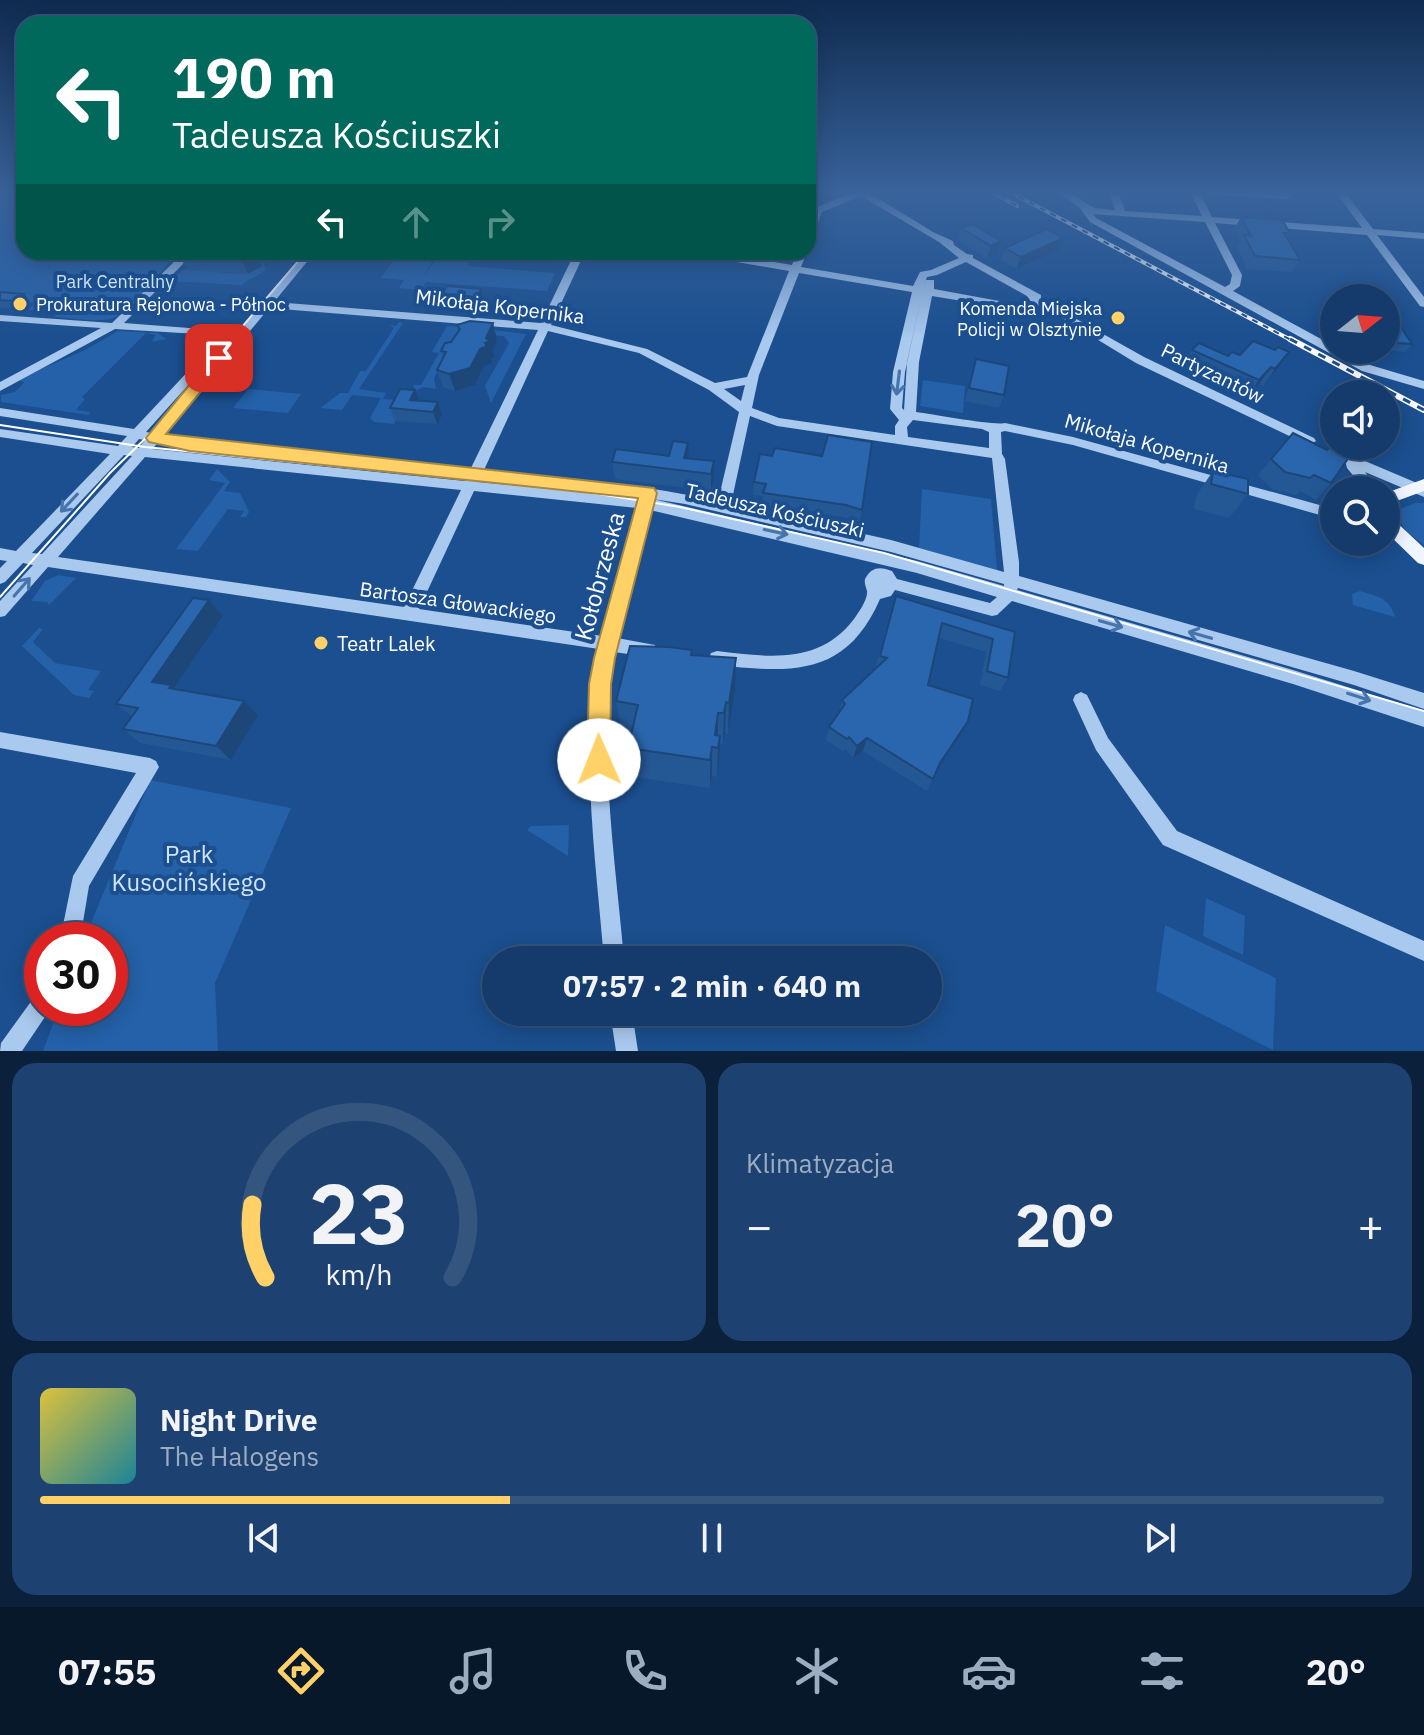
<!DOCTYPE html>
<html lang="pl">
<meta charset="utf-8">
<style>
body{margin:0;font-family:"IBM Plex Sans",sans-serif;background:#1d4271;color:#f1f3f6;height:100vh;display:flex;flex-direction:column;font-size:30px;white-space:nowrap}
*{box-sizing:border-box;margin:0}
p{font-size:26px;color:#9dadc1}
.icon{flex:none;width:44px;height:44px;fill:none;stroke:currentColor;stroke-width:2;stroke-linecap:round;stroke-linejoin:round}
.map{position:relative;height:1051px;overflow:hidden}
.drawer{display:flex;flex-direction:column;gap:12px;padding:12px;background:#0b203b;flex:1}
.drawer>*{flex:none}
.guide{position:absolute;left:16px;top:16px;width:800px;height:244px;border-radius:24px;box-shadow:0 4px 20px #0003,0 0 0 2px #33557e;background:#00695c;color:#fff;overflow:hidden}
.needle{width:52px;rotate:73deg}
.buttons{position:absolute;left:1320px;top:284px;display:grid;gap:16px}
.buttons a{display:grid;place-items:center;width:80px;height:80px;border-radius:50%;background:#143b6b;box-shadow:0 4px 20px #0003,0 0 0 2px #33557e;font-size:40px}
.speed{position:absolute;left:24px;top:922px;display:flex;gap:16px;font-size:40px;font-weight:700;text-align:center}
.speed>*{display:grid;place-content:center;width:104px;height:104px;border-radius:50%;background:#143b6b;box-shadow:0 4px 20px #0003,0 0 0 2px #33557e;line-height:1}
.speed .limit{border:12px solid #d22;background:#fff;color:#111}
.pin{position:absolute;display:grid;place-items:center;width:68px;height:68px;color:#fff;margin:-34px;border-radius:16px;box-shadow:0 4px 12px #0006}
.me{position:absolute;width:88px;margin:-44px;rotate:359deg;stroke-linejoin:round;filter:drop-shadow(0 0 6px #0008)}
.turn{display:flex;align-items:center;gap:28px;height:168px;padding:0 24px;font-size:36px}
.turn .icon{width:104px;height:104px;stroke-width:2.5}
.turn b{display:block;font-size:56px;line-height:68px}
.lanes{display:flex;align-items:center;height:76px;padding:0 24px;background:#0003;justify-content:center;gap:40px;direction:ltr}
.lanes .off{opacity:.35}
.big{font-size:60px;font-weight:700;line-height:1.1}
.drawer .tile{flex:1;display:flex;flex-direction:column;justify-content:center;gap:12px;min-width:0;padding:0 28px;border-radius:24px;background:#1d4271}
.drawer .dial{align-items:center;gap:0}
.dial svg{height:208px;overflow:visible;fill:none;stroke:#33557e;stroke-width:7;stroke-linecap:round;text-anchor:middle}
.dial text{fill:#f1f3f6;stroke:none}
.song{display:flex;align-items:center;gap:24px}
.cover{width:96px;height:96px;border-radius:12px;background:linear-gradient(135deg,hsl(50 70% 55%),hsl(190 70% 35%))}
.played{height:8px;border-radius:4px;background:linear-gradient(90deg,#ffd166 35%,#33557e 35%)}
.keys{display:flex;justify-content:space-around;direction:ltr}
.heat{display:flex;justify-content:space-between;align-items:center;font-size:44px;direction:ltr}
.drawer .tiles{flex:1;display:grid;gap:12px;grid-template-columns:1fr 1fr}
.tile:last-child{grid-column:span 2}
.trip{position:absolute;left:482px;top:946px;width:460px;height:80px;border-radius:40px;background:#143b6b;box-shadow:0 4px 20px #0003,0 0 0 2px #33557e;font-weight:700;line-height:80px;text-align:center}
.tabs{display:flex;height:128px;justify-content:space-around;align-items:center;background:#08182b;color:#9dadc1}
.tabs .icon{width:56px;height:56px}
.tabs .current{color:#ffd166}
.tabs b{font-size:36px;color:#f1f3f6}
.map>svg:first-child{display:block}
</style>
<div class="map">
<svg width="1424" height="1051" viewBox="0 0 1424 1051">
<rect width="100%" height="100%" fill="#1b4f8f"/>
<path fill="#2461a8" d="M0,191H24V252H177C164,268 130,314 110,319C93,322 71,318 54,317L61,310H28L35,303L0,300Z
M397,255L434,258L423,278L437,257L471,259L467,266L555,273L547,291L426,282L421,290L399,288L404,280L381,278Z
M260,257L266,270L241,285L170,281L184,269L239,274L262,266Z
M399,322L403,323L359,389L386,393L383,399L406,401L394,424L374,422L370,418L381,398L352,395L342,410L320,408L340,393H348L360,371H366L394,328L389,325L396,326Z
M447,326L483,329L449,351L434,378L436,389L423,387L416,391L413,385H421L439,353L432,352Z
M493,330L526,334L491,403L485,386L509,343L504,336L491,335Z
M118,331L158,333L166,339L152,342L155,337L148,344L156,335L146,333L82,397L85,399L76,410L90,412L88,415L1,402V395L15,392L24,383L20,380L25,376L85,350Z
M923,380L965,386L963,413L920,406Z
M248,389L301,394L288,413L233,408Z
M217,469L230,482L224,491L240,493L249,512L246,517H240L244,511L228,509L198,551L176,549L225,483L209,480Z
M922,489L991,499L997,570L919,548Z
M1415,503H1424V545L1407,532L1398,519L1400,509Z
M58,575L76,578L49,605L47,602L31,601L45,581Z
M1360,591C1377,596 1390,598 1395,617L1353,605L1352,594Z
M39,628L43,629L33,642L55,663L101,671L88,690L94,691L89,698L74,695L22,646Z
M150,780L291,808L215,983L218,1051H43L59,1008H110V940H84Z
M569,825L568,856L527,830L531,826Z
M1206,898L1245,916L1243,955L1203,936Z
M1165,925L1276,978L1273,1050L1156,991Z"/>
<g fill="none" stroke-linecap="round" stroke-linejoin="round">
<path fill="#a9c9ee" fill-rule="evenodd" d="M855,191H866L933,232L953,241L954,245L967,254L973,255V258L1041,295V299L1144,357L1314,438L1316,441L1310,445L1306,444L1136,363L1062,318L1032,303L1027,296L966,262L937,275L927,277L923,288L926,280H934V289L1010,303L1022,307L1025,315L1020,318L1016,317L1013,311L1004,308L932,296L919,362L916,412C933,414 995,426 1005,423L1073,437L1334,509V519L1073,445L1005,431L1001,432L1002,454L1005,459L1019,562V576L1354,671L1424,693V709L1354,685L1018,588L1017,590L1293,670L1424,711V727L1293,684L1012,601L997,615L992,616L895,590L891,596L880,599C846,677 792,673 717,665L711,663L709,658L711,653L717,651C769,657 819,665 854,619C859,612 868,599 867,591C866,587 864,583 865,579C871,567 880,566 892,571L897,579L990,603L997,597L917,573L650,510L617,638L655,645L657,650L655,655L649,657L614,652C597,746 616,864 624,960H604C596,861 579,747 599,649L48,567L5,616L0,617V601L33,565L23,563L5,582L0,584V568L7,561L0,560V548L16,551L110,454L0,437V429L118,446L127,436L0,416V408L134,429L209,349H217V353L146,432L152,433L258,308L249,306V302H263L305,252H315L274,302L541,323L575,252H585L551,325L647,349L715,383L747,377L789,271L697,255L692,252H714L792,265L797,252H807L801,267L913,286L920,272L931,270L959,258L939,242L861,196L822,212L813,236L808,239V224L815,208ZM799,273L912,292L893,372L890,409L899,420L895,426V435L779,418L752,408L759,375ZM922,294L907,362L904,410L902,408L905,372ZM269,308L538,330L471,468L190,441L164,435ZM548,331L639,353L709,390L739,412L718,501C641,484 562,477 484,470ZM745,385L741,401L724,389ZM750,416L777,426L992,458L1004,572L891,540L731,504ZM913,420L982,429L989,432V448L908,437L907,427ZM139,439L145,440L139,448L132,447ZM158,443L190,449L467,477L465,481L152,449ZM124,455L132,456L42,554L32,553ZM145,457L461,490L404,607L58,557ZM480,479L640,497L478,482ZM474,491L637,508L602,636L419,609ZM653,499L685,504L891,552L1004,584V586L917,561Z
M1056,191H1067L1094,208L1115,210L1109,191H1118L1125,211L1202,216L1190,191H1199L1212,217L1362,228L1335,191H1344L1373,229L1424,233V239L1377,235L1424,297V307L1420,306L1367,235L1215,223L1242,275L1240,286L1233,291L1334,346V350H1342L1370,365L1424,381V389L1362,371L1090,222L1079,207ZM1093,214L1205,222L1232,275L1230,284L1225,287L1096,218Z
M1202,191L1286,193L1291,196L1286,199L1206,194Z
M184,252H195L124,323L228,331L234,334L232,336L115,329L0,391V382L101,328L0,321V315L112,323Z
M1332,447L1424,486V497L1365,472L1380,490H1365L1347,468L1346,464L1327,455L1326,452L1327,449Z
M1081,692L1087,695L1108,738L1177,831L1424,941V961L1163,845L1096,750L1073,700L1075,695Z
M0,732L150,758L156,761L159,767L89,886L80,940H60L73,876L136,773L0,748Z
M42,992V1008H51L22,1051H0L1,1043L35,996Z
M610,1012H632L638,1051H616Z"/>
<path fill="#f0f6ff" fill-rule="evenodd" d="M1424,479V491L1386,505V493Z
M1386,516L1392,518L1424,548V565L1418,563L1386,532Z"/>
<path stroke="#fff" stroke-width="2" d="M0,425L145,447L574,490L680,507L884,553L1424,711
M0,597L110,473L153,431L306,252"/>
<defs>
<path id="rail-far1" d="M990,191L1017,206
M1008,191L1293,341"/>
<path id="rail" d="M1290,339L1424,410"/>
</defs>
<use href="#rail-far1" stroke="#fff" stroke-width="4"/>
<use href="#rail" stroke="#fff" stroke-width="6"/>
<use href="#rail-far1" stroke="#1b4f8f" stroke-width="2" stroke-dasharray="6" stroke-linecap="butt"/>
<use href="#rail" stroke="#1b4f8f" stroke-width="3" stroke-dasharray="8" stroke-linecap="butt"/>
</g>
<path fill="#245895" d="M1241,217L1290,233L1287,238L1300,260L1292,272L1247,269L1237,247L1240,241L1234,229Z
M961,228L1001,241L997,254L987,258L958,240Z
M1005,248L1058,250L1016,269L1001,260Z
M259,252L262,266L248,274L188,270L180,258Z
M481,289L484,301L479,311L445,309L441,296Z
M0,292L24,294L30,302L22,309L0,308Z
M1386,308L1412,344L1405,352L1380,350H1386Z
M1334,320V332L1328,329Z
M493,323L497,340L493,350L495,357L491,359L492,363L484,366L475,385L455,391L443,387L437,370L443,358L441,351L451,342L458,331L457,325Z
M1192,350L1228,356L1277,369L1263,386L1259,384L1247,397L1182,367Z
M976,359L1004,395L999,408L965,401Z
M415,390L419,400L438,402L442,415L437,424L395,421L390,408Z
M1293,433L1331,483L1316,500L1300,491L1296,495L1272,489L1258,475Z
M760,454L862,510L859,522L844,517L762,506L763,496L753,495L754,482Z
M689,458L714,461V478L711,491L615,479L612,462Z
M1213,471L1248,494L1229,518L1194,509L1196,496Z
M209,600L223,616L174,688L176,690L258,715L231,760L140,743L123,729L132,716L116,704Z
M891,611L1015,632L1008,678L1000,691L980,685L986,652L939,638L928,685L968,721L961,734L937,769L927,791L863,751L853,758L846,749L843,751L826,740L829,727L839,713L842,700L875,669Z
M692,650V655L735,691L728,734L725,733L723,744L719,743V765L717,777L712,776L710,788L634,777L628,748L631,734L622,732L616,701Z"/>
<path fill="#1d4779" d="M1063,238L1058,250L1016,269L1021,257Z
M1001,241L997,254L987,258L991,246Z
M256,252H259L262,266L248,274L242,261Z
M481,289L484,301L479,311L476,299Z
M24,294L30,302L22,309L15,301Z
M493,323L497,340L493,350L495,357L491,359L492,363L484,366L475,385L455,391L449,374L485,343Z
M1289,352L1277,369L1263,386L1275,369Z
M1271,367L1259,384L1247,397L1259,380Z
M415,390L420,403L410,400Z
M438,402L442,415L437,424L433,412Z
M688,443L689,460L684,458Z
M714,461V478L711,491V474Z
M209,600L223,616L174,688L187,700L152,682Z
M736,658L735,691L728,734L729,703Z
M244,701L258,715L231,760L216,746Z
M726,702L725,733L723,744L724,713Z
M718,713V743L715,735Z
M968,721L961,734L933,775L940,763Z
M720,736L719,765L717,777L718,748Z
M867,738L863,751L853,758L857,746Z
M712,747V776L710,788V760Z"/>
<path fill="#2a66ad" stroke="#1d4779" stroke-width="2" d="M1241,217L1282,220L1290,233H1284L1300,260L1255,256L1244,235L1251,236Z
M972,224L1001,241L991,246L961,228Z
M1047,229L1063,238L1021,257L1005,248Z
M184,252H256V254L242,261L180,258Z
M447,286L481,289L476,299L441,296Z
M0,292L24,294L15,301L0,300Z
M1386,308H1388L1412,344L1386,342V332L1389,333L1386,330Z
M470,321L493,323L486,338L490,341L485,343L487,346L480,349L470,368L449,374L437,370L446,352L441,351L445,343L451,342L460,329L457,325Z
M1253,341L1275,350L1278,347L1289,352L1275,369L1271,367L1259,380L1192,350L1199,343L1228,356L1232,352L1240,355Z
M976,359L1009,366L1004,395L969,388Z
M400,389L415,390L410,400L438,402L433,412L390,408Z
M1293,433L1327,450L1332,444L1334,446H1337L1352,453L1331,483L1314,475L1310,478L1285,472L1271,459Z
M828,435L872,442L862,510L846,505L763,493L766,484L754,482L760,454L772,456L775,448L822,456Z
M673,441L688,443L684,458L714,461L711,474L612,462L616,449L669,456Z
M1213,471L1248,479V494L1211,484Z
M896,596L1015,632L1008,678L987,671L993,639L942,623L928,685L973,699L968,721L940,763L933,779L867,738L857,746L849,737L847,739L829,727L845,704L842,700L887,658L880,656Z
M193,598L209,600L152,682L171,685L169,688L244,701L216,746L123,729L138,708L116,704Z
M630,646L669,647L692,650L691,655L736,658L729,703L726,702L724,713H718L715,735L720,736L718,748L712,747L710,760L628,748L638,705L616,701Z"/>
<defs><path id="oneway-shaft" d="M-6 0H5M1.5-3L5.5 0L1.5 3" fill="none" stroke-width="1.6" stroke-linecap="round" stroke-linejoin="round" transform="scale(2)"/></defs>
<g stroke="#4674ac">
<use href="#oneway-shaft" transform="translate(898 383) rotate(97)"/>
<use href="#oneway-shaft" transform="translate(69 503) rotate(133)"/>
<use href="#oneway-shaft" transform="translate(776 532) rotate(12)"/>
<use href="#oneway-shaft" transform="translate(22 587) rotate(-49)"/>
<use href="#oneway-shaft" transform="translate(1111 624) rotate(16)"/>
<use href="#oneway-shaft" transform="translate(1200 635) rotate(-164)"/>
<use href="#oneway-shaft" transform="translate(1359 697) rotate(18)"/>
</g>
<linearGradient id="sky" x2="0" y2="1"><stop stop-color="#0f2b4f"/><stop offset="0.57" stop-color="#39639b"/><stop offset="1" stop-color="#39639b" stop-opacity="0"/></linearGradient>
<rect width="1424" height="338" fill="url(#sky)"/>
<path fill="#ffd166" stroke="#a68842" stroke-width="2" d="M219,354L225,355V362L166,434L654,488L657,493L615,658L611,684L610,760L607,768L599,771L591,768L587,760L589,684L594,658L638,498L190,451L149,442L146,438L149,434L214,355Z"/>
<g fill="#ffd166" stroke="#1b4f8f" stroke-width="3">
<circle cx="20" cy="304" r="8"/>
<circle cx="1118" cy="318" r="8"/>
<circle cx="321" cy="643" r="8"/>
</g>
<g text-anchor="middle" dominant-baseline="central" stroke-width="8" stroke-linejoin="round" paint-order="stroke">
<g font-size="18" fill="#cfe3fa" stroke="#1b4f8f">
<text x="115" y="281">Park Centralny</text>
</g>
<g font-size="18" fill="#fff" stroke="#1b4f8f" text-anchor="start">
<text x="36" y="304">Prokuratura Rejonowa - Północ</text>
<text x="1102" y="308" text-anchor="end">Komenda Miejska<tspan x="1102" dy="21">Policji w Olsztynie</tspan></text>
</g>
<g font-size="20" fill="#fff" stroke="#1b4f8f">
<text transform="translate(500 306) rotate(7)">Mikołaja Kopernika</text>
<text transform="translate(1213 373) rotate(26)">Partyzantów</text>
<text transform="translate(1147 443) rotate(16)">Mikołaja Kopernika</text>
<text transform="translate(775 510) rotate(13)">Tadeusza Kościuszki</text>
<text transform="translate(458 602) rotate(8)">Bartosza Głowackiego</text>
</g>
<g font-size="20" fill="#fff" stroke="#1b4f8f" text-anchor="start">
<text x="337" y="643">Teatr Lalek</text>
</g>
<g font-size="24" fill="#fff" stroke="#1b4f8f">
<text transform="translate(599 576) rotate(-75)">Kołobrzeska</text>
</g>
<g font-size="24" fill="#cfe3fa" stroke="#1b4f8f">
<text x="189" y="854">Park<tspan x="189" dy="28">Kusocińskiego</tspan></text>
</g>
</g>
</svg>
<div class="buttons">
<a><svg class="needle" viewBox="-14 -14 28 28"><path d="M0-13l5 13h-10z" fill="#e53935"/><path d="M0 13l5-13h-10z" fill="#9dadc1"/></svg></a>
<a><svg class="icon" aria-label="sound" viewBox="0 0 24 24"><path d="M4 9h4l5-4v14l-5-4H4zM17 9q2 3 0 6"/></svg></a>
<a><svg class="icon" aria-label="search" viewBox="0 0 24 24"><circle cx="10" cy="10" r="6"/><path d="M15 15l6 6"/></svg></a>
</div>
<div class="speed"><div class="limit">30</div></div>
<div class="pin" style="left:219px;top:358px;background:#d93025"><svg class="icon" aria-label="arrive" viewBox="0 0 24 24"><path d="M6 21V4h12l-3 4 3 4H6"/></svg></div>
<svg class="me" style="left:599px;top:760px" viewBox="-20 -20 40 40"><circle r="19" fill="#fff"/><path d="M0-13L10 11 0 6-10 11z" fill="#ffd166"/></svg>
<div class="trip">07:57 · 2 min · 640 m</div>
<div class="guide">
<div class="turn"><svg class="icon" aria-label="left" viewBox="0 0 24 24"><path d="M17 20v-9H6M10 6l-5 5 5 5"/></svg><div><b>190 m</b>Tadeusza Kościuszki</div></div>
<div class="lanes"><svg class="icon" aria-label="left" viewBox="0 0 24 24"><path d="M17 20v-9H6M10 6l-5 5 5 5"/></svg><svg class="icon off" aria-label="ahead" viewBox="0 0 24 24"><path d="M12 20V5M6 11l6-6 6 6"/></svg><svg class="icon off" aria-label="right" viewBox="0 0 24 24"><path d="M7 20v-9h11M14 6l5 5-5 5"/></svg></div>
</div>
</div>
<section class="drawer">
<div class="tiles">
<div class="tile dial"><svg viewBox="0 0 100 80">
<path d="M14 69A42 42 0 1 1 86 69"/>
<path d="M14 69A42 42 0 0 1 9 41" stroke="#ffd166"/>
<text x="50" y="56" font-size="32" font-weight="700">23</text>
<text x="50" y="72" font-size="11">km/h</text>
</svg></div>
<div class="tile"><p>Klimatyzacja</p>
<div class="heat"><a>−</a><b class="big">20°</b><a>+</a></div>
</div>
<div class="tile">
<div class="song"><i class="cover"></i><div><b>Night Drive</b><p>The Halogens</p></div></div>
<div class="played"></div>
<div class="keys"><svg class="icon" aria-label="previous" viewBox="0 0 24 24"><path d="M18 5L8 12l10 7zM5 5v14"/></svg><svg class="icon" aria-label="pause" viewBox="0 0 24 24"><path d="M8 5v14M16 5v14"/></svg><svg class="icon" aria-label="next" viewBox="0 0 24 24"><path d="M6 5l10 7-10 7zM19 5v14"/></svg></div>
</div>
</div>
</section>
<nav class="tabs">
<b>07:55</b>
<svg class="icon current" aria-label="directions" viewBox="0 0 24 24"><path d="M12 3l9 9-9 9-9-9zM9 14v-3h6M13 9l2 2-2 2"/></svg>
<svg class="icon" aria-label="music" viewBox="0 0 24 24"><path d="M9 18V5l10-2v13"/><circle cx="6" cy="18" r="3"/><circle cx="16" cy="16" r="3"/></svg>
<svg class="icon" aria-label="phone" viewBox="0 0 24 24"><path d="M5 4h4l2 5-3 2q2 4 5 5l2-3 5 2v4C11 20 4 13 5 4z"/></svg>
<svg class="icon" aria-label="climate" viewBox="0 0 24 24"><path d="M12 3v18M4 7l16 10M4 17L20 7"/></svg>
<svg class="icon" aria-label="car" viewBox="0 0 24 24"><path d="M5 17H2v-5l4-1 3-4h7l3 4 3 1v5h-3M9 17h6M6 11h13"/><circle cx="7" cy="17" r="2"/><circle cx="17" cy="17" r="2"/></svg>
<svg class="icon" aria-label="filters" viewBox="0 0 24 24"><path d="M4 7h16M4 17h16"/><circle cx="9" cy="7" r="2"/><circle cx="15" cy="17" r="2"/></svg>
<b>20°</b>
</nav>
